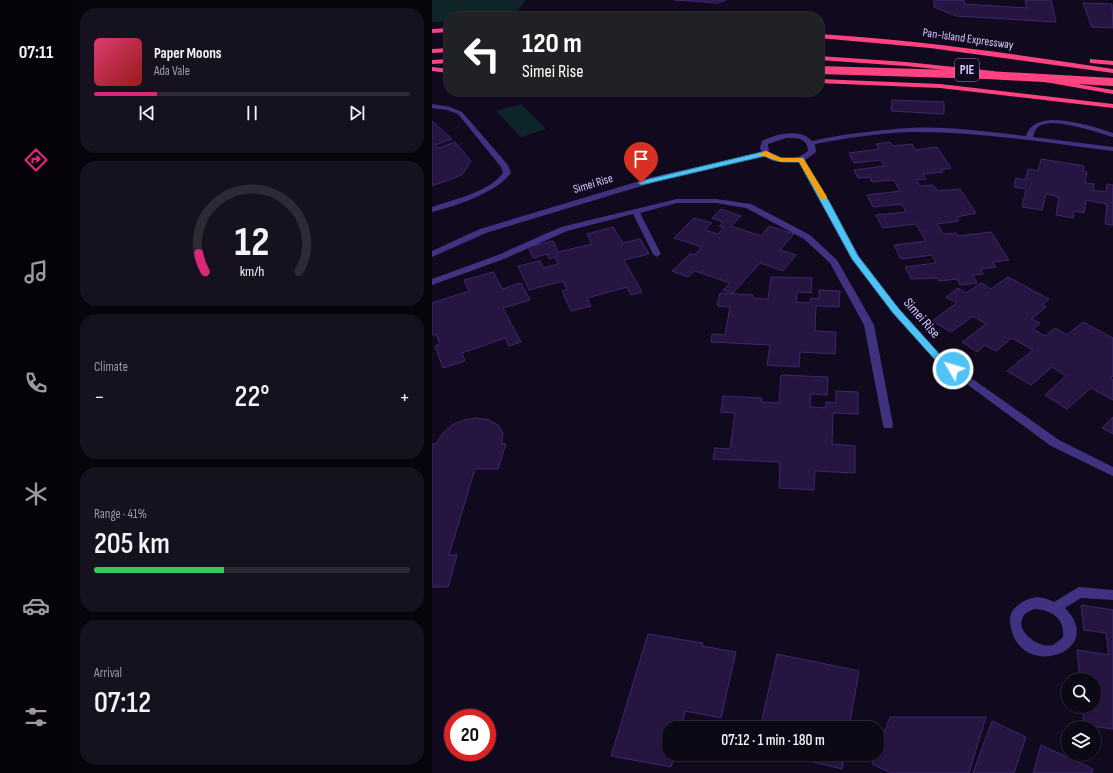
<!DOCTYPE html>
<meta charset="utf-8">
<style>
body{margin:0;font-family:"Sofia Sans Condensed",sans-serif;background:#16111f;color:#f1f3f6;height:100vh;display:flex;flex-direction:column;font-size:15px;white-space:nowrap}
*{box-sizing:border-box;margin:0}
p{font-size:13px;color:#9a9aa1}
.icon{flex:none;width:22px;height:22px;fill:none;stroke:currentColor;stroke-width:2;stroke-linecap:round;stroke-linejoin:round}
.map{position:relative;flex:1;overflow:hidden}
.details{display:flex;flex-direction:column;gap:8px;padding:8px;background:#07040c;width:360px}
.details>*{flex:none}
.guide{position:absolute;left:12px;top:12px;width:380px;height:84px;border-radius:16px;box-shadow:0 1px 3px #0004,0 0 0 1px #2d2935;background:#202124;color:#fff;overflow:hidden}
.controls{position:absolute;left:629px;top:673px;display:grid;gap:8px}
.controls a{display:grid;place-items:center;width:40px;height:40px;border-radius:50%;background:#0d0816;box-shadow:0 1px 3px #0004,0 0 0 1px #2d2935;font-size:20px}
.speed{position:absolute;left:12px;top:709px;display:flex;gap:8px;font-size:20px;font-weight:700;text-align:center}
.speed>*{display:grid;place-content:center;width:52px;height:52px;border-radius:50%;background:#0d0816;box-shadow:0 1px 3px #0004,0 0 0 1px #2d2935;line-height:1}
.speed .limit{border:6px solid #d22;background:#fff;color:#111}
.pin{position:absolute;display:grid;place-items:center;width:34px;height:34px;color:#fff;margin:-41px -17px;border-radius:50% 50% 50% 0;rotate:-45deg;box-shadow:0 0 4px #0007}
.pin .icon{rotate:45deg}
.me{position:absolute;width:44px;margin:-22px;rotate:308deg;stroke-linejoin:round;filter:drop-shadow(0 0 3px #0008)}
.turn{display:flex;align-items:center;gap:14px;height:84px;padding:0 12px;font-size:18px}
.turn .icon{width:52px;height:52px;stroke-width:2.5}
.turn b{display:block;font-size:28px;line-height:34px}
.big{font-size:30px;font-weight:600;line-height:1.1}
.details .card{flex:1;display:flex;flex-direction:column;justify-content:center;gap:6px;min-width:0;padding:0 14px;border-radius:16px;background:#16111f}
.details .dial{align-items:center;gap:0}
.dial svg{height:104px;overflow:visible;fill:none;stroke:#2d2935;stroke-width:7;stroke-linecap:round;text-anchor:middle}
.dial text{fill:#f1f3f6;stroke:none}
.song{display:flex;align-items:center;gap:12px}
.cover{width:48px;height:48px;border-radius:6px;background:linear-gradient(135deg,hsl(340 70% 55%),hsl(0 70% 35%))}
.played{height:4px;border-radius:2px;background:linear-gradient(90deg,#db2777 20%,#2d2935 20%)}
.keys{display:flex;justify-content:space-around;direction:ltr}
.heat{display:flex;justify-content:space-between;align-items:center;font-size:22px;direction:ltr}
.charge{height:6px;border-radius:3px;background:linear-gradient(90deg,#34c759 41%,#2d2935 0)}
.trip{position:absolute;left:230px;top:721px;width:222px;height:40px;border-radius:16px;background:#0d0816;box-shadow:0 1px 3px #0004,0 0 0 1px #2d2935;font-weight:600;line-height:40px;text-align:center}
main{display:flex;flex:1;min-height:0}
.tabs{display:flex;flex-direction:column;width:72px;justify-content:space-around;align-items:center;background:#050309;color:#9a9aa1}
.tabs .icon{width:28px;height:28px}
.tabs .selected{color:#db2777}
.tabs b{font-size:18px;color:#f1f3f6}
.map>svg:first-child{display:block}
</style>
<main>
<nav class="tabs">
<b>07:11</b>
<svg class="icon selected" aria-label="directions" viewBox="0 0 24 24"><path d="M12 3l9 9-9 9-9-9zM9 14v-3h6M13 9l2 2-2 2"/></svg>
<svg class="icon" aria-label="music" viewBox="0 0 24 24"><path d="M9 18V5l10-2v13"/><circle cx="6" cy="18" r="3"/><circle cx="16" cy="16" r="3"/></svg>
<svg class="icon" aria-label="phone" viewBox="0 0 24 24"><path d="M5 4h4l2 5-3 2q2 4 5 5l2-3 5 2v4C11 20 4 13 5 4z"/></svg>
<svg class="icon" aria-label="climate" viewBox="0 0 24 24"><path d="M12 3v18M4 7l16 10M4 17L20 7"/></svg>
<svg class="icon" aria-label="car" viewBox="0 0 24 24"><path d="M5 17H2v-5l4-1 3-4h7l3 4 3 1v5h-3M9 17h6M6 11h13"/><circle cx="7" cy="17" r="2"/><circle cx="17" cy="17" r="2"/></svg>
<svg class="icon" aria-label="filters" viewBox="0 0 24 24"><path d="M4 7h16M4 17h16"/><circle cx="9" cy="7" r="2"/><circle cx="15" cy="17" r="2"/></svg>
</nav>
<section class="details">
<div class="card">
<div class="song"><i class="cover"></i><div><b>Paper Moons</b><p>Ada Vale</p></div></div>
<div class="played"></div>
<div class="keys"><svg class="icon" aria-label="previous" viewBox="0 0 24 24"><path d="M18 5L8 12l10 7zM5 5v14"/></svg><svg class="icon" aria-label="pause" viewBox="0 0 24 24"><path d="M8 5v14M16 5v14"/></svg><svg class="icon" aria-label="next" viewBox="0 0 24 24"><path d="M6 5l10 7-10 7zM19 5v14"/></svg></div>
</div>
<div class="card dial"><svg viewBox="0 0 100 80">
<path d="M14 69A42 42 0 1 1 86 69"/>
<path d="M14 69A42 42 0 0 1 9 55" stroke="#db2777"/>
<text x="50" y="56" font-size="32" font-weight="700">12</text>
<text x="50" y="72" font-size="11">km/h</text>
</svg></div>
<div class="card"><p>Climate</p>
<div class="heat"><a>−</a><b class="big">22°</b><a>+</a></div>
</div>
<div class="card"><p>Range · 41%</p><b class="big">205 km</b><div class="charge"></div></div>
<div class="card"><p>Arrival</p><b class="big">07:12</b></div>
</section>
<div class="map">
<svg width="681" height="773" viewBox="0 0 681 773">
<rect width="100%" height="100%" fill="#110a1e"/>
<path fill="#0d2528" d="M0,0H94L80,17H17V22H0Z
M89,104L114,129L89,137L64,111Z"/>
<path fill="#251540" stroke="#3f266e" d="M242,0H294L285,3Z
M502,0H532L533,4L595,8L593,0H619L624,22L524,16L502,7Z
M651,3L680,4L681,28L660,27Z
M460,100L512,102V114L459,111Z
M0,121L20,139L3,145L7,148L23,142L39,161L30,175L0,186Z
M458,142L461,146L480,144L483,150L505,147L519,168L509,170L511,172L491,174L494,179L484,180L488,186L501,185L506,191L528,189L544,213L525,217L527,221L505,224L511,234L524,233L526,236L559,232L577,260L561,262L564,267L548,269L551,274L541,275L545,283L528,285L525,279L507,281L505,278L479,279L473,267L504,263L500,255L469,259L462,245L494,241L484,224L451,228L444,215L474,212L470,204L441,207L435,195L468,191L462,180L440,182L437,177L426,178L422,170L453,166L449,160L422,163L417,153L447,149L444,144Z
M609,159L652,166L651,171L655,172L653,183L662,184L661,190L674,192L675,184L681,185V225L673,224L675,204L654,200L652,213L642,211L641,218L624,215L627,197L614,194L610,210L590,207L594,189L582,187L584,178L593,180L596,169L606,171Z
M289,209L309,216L299,226L329,236L337,226L362,234L348,250L364,255L351,271L328,263L301,293L291,290L298,283L263,271L256,277L240,271L258,254L262,255L270,247L242,238L262,218L280,223L273,230L286,234L292,228L287,226L291,222L280,218Z
M181,227L191,243L208,239L217,254L192,260L210,292L199,295L195,287L155,298L159,306L139,311L130,291L135,290L131,281L97,290L86,266L108,261L111,268L126,264L123,257L117,259L115,254L101,258L96,247L121,241L126,252L160,244L155,234Z
M61,272L70,289L89,283L98,300L71,308L89,342L77,346L73,338L30,353L33,361L11,368L3,346L8,344L4,334L0,335V303L37,291L32,280Z
M339,277L380,278L379,293L365,292L364,302L378,303L379,298L387,299V290L408,291L407,307L384,306L383,331L404,332L403,354L368,352L367,367L335,365L338,345L279,342L280,334L293,335L298,307L285,306L288,293L321,295V298L336,299Z
M576,277L617,299L610,305L614,307L599,319L608,323L601,329L613,336L623,328L635,335L651,322L681,338V376L678,378L681,380V400L659,388L635,409L613,395L634,376L620,367L599,385L575,371L601,350L580,338L564,351L553,345L545,352L530,342L554,324L541,316L519,332L500,321L525,303L514,297L526,288L534,293L549,283L559,289Z
M349,375L396,377L395,395L379,394L378,407L394,408V402L404,403V391L426,392V414L401,413L400,444L423,446V473L383,471L382,490L347,488L348,462L281,459L283,448L298,449L303,413L289,412L291,396L330,398L329,402L347,403Z
M681,417V434L670,428Z
M45,418L57,420L66,425L71,433L70,444H74L66,469H43L17,555H25L16,587H0V444H4L11,433L20,425L32,420Z
M649,605L681,610V729L652,725L650,706H662V680H648L645,650L677,655L674,633L652,630Z
M216,634L271,643L270,646L304,652L289,718L253,711L249,728H237V754H243L239,767L179,756Z
M345,654L427,671L417,728H328Z
M458,717H554L537,773H459L440,764Z
M560,721L594,737L582,773H541Z
M609,745L661,769L660,773H601Z
M347,754H413L410,769Z"/>
<g fill="none" stroke-linecap="round" stroke-linejoin="round">
<path fill="#413281" fill-rule="evenodd" d="M0,104L18,107L30,112L76,165L79,173C64,193 24,206 0,212V207C23,199 55,193 71,173L69,167L26,114L15,110L0,108Z
M618,120C640,120 660,126 681,133V137C665,133 618,115 605,128C603,130 602,134 601,137L681,147V151C616,143 544,131 479,132C447,133 414,138 383,144L384,152L373,160L427,256L467,309L511,358L627,440L681,467V476L619,446L505,362L461,313L420,259L367,162H351L333,155L226,181L54,233L0,257V251L48,229L221,177L330,152L328,148L330,141C344,134 368,128 380,141C412,134 445,130 478,128C514,126 557,132 594,136C599,124 605,122 618,120ZM354,138C365,138 376,138 376,151C364,161 350,160 337,152L336,144Z
M245,199H284L319,204L378,235L405,260L442,325L461,425L460,428H452L451,425L432,325L398,263L372,239L314,208L284,203H245L208,213L229,254L225,257L221,254L201,214L135,231L72,259L0,285V279L66,255L129,227Z
M647,587L681,590V600L649,598L633,608C677,653 584,683 578,622C576,610 590,600 601,598C608,596 616,599 622,602ZM603,609C620,610 633,619 631,637C628,640 624,643 621,645C606,649 581,630 592,615C595,612 599,610 603,609Z"/>
<path fill="#ff4380" fill-rule="evenodd" d="M17,28V32L0,33V29Z
M387,34C486,40 583,54 681,69V73L498,48L387,38Z
M17,48V52L0,53V49Z
M387,56L474,62L561,71L565,73L561,75L474,66L387,60Z
M17,59V63L0,64V60Z
M658,59L681,61V65L658,63Z
M0,67L17,69V73L0,71Z
M610,78L681,90V94L613,82L609,80Z
M387,79L508,84L681,104V108L508,88L387,83Z"/>
<path stroke="#ff4380" stroke-width="8" d="M387,70L555,75L681,82"/>
</g>
<path fill="#4fc3f7" stroke="#337fa1" d="M334,151L349,158H371L398,203L426,256L467,309L511,358L524,367L525,369L524,372H518L505,362L461,313L420,259L367,162C354,162 343,163 333,156L209,185L206,183L209,181Z"/>
<path fill="#f59e0b" d="M334,151L349,158H371L395,197L394,199H389L367,162H349L326,154Z"/>
<g text-anchor="middle" dominant-baseline="central" stroke-width="4" stroke-linejoin="round" paint-order="stroke">
<g font-size="12" fill="#d7c8ff" stroke="#110a1e">
<text transform="translate(536 39) rotate(8)">Pan-Island Expressway</text>
<text transform="translate(161 184) rotate(-17)">Simei Rise</text>
</g>
<rect fill="#110a1e" stroke="#9c8fbc" stroke-width="1" x="523" y="59" width="24" height="22" rx="3"/>
<g font-size="13" font-weight="bold" fill="#d7c8ff">
<text x="535" y="70">PIE</text>
</g>
<g font-size="14" fill="#d7c8ff" stroke="#110a1e">
<text transform="translate(490 318) rotate(49)">Simei Rise</text>
</g>
</g>
</svg>
<div class="controls">
<a><svg class="icon" aria-label="search" viewBox="0 0 24 24"><circle cx="10" cy="10" r="6"/><path d="M15 15l6 6"/></svg></a>
<a><svg class="icon" aria-label="layers" viewBox="0 0 24 24"><path d="M12 4l9 5-9 5-9-5zM3 14l9 5 9-5"/></svg></a>
</div>
<div class="speed"><div class="limit">20</div></div>
<div class="pin" style="left:209px;top:183px;background:#d93025"><svg class="icon" aria-label="arrive" viewBox="0 0 24 24"><path d="M6 21V4h12l-3 4 3 4H6"/></svg></div>
<svg class="me" style="left:521px;top:369px" viewBox="-20 -20 40 40"><circle r="17" fill="#4fc3f7" stroke="#fff" stroke-width="3"/><path d="M0-11L8 9 0 5-8 9z" fill="#fff"/></svg>
<div class="trip">07:12 · 1 min · 180 m</div>
<div class="guide">
<div class="turn"><svg class="icon" aria-label="left" viewBox="0 0 24 24"><path d="M17 20v-9H6M10 6l-5 5 5 5"/></svg><div><b>120 m</b>Simei Rise</div></div>
</div>
</div>
</main>
